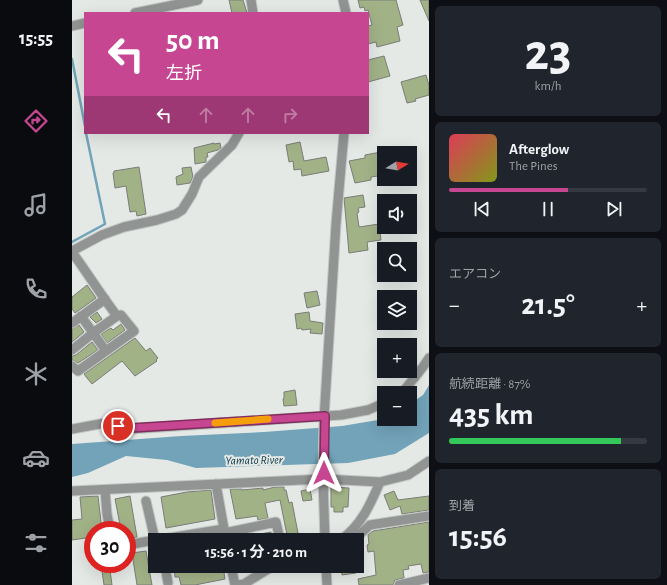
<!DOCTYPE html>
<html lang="ja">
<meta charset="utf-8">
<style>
body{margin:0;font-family:"Alegreya Sans","Noto Sans JP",sans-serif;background:#20242c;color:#f1f3f6;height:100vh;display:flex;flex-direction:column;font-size:15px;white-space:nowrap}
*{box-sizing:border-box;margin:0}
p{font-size:13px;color:#9ea1a6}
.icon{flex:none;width:22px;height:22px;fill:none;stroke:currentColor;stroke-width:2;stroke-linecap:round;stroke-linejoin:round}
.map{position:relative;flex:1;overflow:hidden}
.drawer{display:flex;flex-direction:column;gap:6px;padding:6px;background:#0d0f14;width:238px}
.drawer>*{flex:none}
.hud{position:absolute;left:12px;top:12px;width:285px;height:122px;border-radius:0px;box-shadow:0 4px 16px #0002;background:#c64691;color:#fff;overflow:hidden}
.needle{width:26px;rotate:79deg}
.fabs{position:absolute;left:305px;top:146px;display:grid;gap:8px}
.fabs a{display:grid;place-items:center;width:40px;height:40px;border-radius:0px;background:#171b24;box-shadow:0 4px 16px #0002;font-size:20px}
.speed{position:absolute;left:12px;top:521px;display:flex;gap:8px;font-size:20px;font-weight:700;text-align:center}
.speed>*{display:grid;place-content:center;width:52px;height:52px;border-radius:50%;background:#171b24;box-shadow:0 4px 16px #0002;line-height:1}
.speed .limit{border:6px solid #d22;background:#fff;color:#111}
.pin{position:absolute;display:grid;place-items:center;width:34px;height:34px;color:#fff;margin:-17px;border:2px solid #fff;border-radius:50%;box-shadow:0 1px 4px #0007}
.me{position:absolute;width:44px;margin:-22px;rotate:0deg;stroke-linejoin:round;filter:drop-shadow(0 0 3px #0008)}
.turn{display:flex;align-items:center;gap:14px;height:84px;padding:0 16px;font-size:18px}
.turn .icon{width:52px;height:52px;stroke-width:2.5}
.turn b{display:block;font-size:28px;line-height:34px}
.lanes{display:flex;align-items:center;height:38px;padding:0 16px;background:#0003;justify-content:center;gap:20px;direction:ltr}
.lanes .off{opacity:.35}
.big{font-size:30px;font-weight:700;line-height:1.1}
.drawer .card{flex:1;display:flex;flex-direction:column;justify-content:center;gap:6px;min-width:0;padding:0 14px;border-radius:6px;background:#20242c}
.drawer .dial{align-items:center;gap:0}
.dial b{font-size:52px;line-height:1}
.song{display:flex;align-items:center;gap:12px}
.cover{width:48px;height:48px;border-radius:6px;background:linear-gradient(135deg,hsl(350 70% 55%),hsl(70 70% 35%))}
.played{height:4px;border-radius:2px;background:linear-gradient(90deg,#c64691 60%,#363941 60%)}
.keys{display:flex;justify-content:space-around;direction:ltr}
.heat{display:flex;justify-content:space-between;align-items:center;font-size:22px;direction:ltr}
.charge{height:6px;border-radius:3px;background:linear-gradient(90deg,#34c759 87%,#363941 0)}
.trip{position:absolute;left:76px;top:533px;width:216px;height:40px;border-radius:0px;background:#171b24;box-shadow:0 4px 16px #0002;font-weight:700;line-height:40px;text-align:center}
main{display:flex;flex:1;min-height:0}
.dock{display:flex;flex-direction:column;width:72px;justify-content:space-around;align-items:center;background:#090b0e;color:#9ea1a6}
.dock .icon{width:28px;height:28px}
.dock .on{color:#c64691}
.dock b{font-size:18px;color:#f1f3f6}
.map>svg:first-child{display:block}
</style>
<main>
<nav class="dock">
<b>15:55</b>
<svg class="icon on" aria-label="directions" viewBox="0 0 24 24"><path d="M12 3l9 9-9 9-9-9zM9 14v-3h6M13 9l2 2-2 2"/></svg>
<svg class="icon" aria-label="music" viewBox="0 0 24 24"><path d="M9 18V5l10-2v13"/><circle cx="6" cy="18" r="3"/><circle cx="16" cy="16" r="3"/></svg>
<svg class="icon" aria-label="phone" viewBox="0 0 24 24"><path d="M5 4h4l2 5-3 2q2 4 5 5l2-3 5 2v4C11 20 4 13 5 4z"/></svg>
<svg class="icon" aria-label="climate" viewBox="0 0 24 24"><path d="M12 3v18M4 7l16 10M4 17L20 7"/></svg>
<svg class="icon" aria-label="car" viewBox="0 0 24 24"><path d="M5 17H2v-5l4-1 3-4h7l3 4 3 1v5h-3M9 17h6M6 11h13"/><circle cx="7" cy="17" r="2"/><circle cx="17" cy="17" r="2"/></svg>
<svg class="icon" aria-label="filters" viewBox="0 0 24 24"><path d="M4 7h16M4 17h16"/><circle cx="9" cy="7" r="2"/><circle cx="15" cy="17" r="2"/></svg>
</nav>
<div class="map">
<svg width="357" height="585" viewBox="0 0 357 585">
<rect width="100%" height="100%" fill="#e4e9e6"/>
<path fill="#72a3b9" d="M357,385V433L323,454L276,463L124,468L95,460L54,456L16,473L0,477V444L109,436L192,432L270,426L312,419H338V404L351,395Z"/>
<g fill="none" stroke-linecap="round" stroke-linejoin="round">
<path stroke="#72a3b9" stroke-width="2.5" d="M0,59L13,126
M0,242L33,224L14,133"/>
</g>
<path fill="#a2b287" stroke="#7b7c78" d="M157,0H171L175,13H160Z
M286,0H324L331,25L325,27L328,41L305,47L304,42L296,44V26L300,25L296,10L293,11L292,7L288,8Z
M348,0H357V21Z
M312,56L318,76L296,82V60Z
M354,75L357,85V95L343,99L344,101L335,103L329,82Z
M228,142L232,161L254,157L257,171L230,176L229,169L222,170L221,161L217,162L214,145Z
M142,143V144L148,143L149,148L146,150L135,153L136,157H134V162L123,164L122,148Z
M309,152L312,167V175L299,177V180L283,183L277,161L293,158V155Z
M67,167L74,214L65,216L64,211L58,212L54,186L43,188L41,173H42V171Z
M119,167L121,177L118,183L105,185L104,177L111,174L110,168Z
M291,195L293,207L286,208L287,212L285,213L287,227L307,224L309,240L295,242L296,250L277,253L272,198Z
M15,285L24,298L3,313L0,309V297Z
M245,291L248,305L235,308L232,293Z
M25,312L30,319L24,323L18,317Z
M237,312L238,321L251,323L250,334L238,333L239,329L230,330L229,328L225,329L223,314Z
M49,324L53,330L35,343L29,334L39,328L41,330Z
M7,325L12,332L0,342V329Z
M63,338L74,351L78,348L86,358L84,360L85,361L63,376L50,361L20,384L15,378L12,374Z
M20,342L26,350L6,363L0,360V356L4,355Z
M223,390L225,405L212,406L211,399L212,398V392Z
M203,487H212V490H214L217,503L220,502L226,533L215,535L208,500L193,503L196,518L186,520L185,516L164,519L158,489H170V490L191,488V490Z
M259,487L277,488L276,507H271V512H262V507H259Z
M238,489L240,500L231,501L229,491Z
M139,490L143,519L94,528L89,497L115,492Z
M322,491L326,500L357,496V510L330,514L328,506L318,510L312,495Z
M26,496L30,530H21V537L0,540V520L10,519L8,497Z
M58,496L65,537L55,539V530H49L43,499Z
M357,522V572L351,573L349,564L336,566L337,569L331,570L332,578L323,580L321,585H287L286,579L304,575L302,551L296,552L295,545L297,544L296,535L301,531Z
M199,532L200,540H173V537Z
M74,551L80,585H65L60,553Z
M102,566H113L114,572L136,569L135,566H151L153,579L123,585H109L107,577H103Z
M269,566H283L284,573L270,575Z
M38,570L40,585H32L30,571Z"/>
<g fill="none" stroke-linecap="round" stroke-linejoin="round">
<defs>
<path id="minor" d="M179,0L181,13
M271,0L274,13
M63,13L126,0
M0,26L13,23
M0,251L30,235L52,227L85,220L104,214L110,210L120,194L127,177L160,145L167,133
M0,252C16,274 29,295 45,316L21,333L0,350
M9,316L34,351
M0,323L33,299
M0,366L6,371L62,331L49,315L45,316
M330,393L351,367L357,358
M0,429L33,423L59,429L269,415L296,410L312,403
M144,484L154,540
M33,490L35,514L38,530
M0,491L251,479L308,482
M74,501L83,540
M153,533L204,522L208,540
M85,540L152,529
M253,540L251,479L252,419L264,224L272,133
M269,540C290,524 298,505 308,482L336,475L357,461
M279,540L284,538L298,525L357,516
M55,545L83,540
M93,566L96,583
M159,566L163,585
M254,566L255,585
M167,585L172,584L201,566
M327,585L357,578"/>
</defs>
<use href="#minor" stroke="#c2c7c4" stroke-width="11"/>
<use href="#minor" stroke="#929494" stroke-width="9"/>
</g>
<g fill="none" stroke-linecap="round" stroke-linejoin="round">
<defs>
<path id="route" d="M46,426L59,428L253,416L252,473"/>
</defs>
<use href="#route" stroke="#812e5e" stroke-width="10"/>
<use href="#route" stroke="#c64691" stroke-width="7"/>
<path stroke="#f59e0b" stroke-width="7" d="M143,423L196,419"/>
</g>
<g text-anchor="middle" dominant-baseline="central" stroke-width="4" stroke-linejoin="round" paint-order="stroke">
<g font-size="12" font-style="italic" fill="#093747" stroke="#e4e9e6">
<text transform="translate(182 460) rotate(-1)">Yamato River</text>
</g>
</g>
</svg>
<div class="fabs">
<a><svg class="needle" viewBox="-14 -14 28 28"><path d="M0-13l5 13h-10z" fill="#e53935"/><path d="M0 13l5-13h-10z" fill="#9ea1a6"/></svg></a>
<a><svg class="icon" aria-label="sound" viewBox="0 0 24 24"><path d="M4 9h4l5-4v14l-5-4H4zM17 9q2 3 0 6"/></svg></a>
<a><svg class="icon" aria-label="search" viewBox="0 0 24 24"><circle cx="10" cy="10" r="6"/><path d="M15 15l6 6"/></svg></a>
<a><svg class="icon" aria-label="layers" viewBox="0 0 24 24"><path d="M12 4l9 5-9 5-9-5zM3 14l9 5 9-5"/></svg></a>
<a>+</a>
<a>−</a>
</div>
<div class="speed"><div class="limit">30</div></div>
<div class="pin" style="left:46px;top:426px;background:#d93025"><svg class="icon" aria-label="arrive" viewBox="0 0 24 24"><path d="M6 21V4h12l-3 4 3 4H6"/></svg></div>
<svg class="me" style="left:252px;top:473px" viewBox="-20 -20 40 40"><path d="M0-17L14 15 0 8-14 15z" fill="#c64691" stroke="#fff" stroke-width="4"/></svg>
<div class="trip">15:56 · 1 分 · 210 m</div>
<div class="hud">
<div class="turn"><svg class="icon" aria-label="left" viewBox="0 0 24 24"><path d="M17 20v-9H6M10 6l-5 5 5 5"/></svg><div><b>50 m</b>左折</div></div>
<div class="lanes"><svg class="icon" aria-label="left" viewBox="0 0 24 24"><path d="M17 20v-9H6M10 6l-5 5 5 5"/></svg><svg class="icon off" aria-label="ahead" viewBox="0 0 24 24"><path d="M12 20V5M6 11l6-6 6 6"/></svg><svg class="icon off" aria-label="ahead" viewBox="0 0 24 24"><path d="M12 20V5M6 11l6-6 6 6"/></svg><svg class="icon off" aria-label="right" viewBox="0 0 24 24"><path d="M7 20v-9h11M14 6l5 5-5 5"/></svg></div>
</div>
</div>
<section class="drawer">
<div class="card dial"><b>23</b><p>km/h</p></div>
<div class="card">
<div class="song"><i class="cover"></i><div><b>Afterglow</b><p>The Pines</p></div></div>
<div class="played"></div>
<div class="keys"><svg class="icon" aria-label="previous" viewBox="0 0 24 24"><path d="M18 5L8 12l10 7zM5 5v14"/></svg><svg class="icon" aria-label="pause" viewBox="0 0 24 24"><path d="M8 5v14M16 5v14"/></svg><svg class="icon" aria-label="next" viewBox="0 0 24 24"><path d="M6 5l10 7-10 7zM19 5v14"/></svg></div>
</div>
<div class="card"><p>エアコン</p>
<div class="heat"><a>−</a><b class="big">21.5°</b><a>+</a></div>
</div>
<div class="card"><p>航続距離 · 87%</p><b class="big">435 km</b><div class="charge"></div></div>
<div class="card"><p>到着</p><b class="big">15:56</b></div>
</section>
</main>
